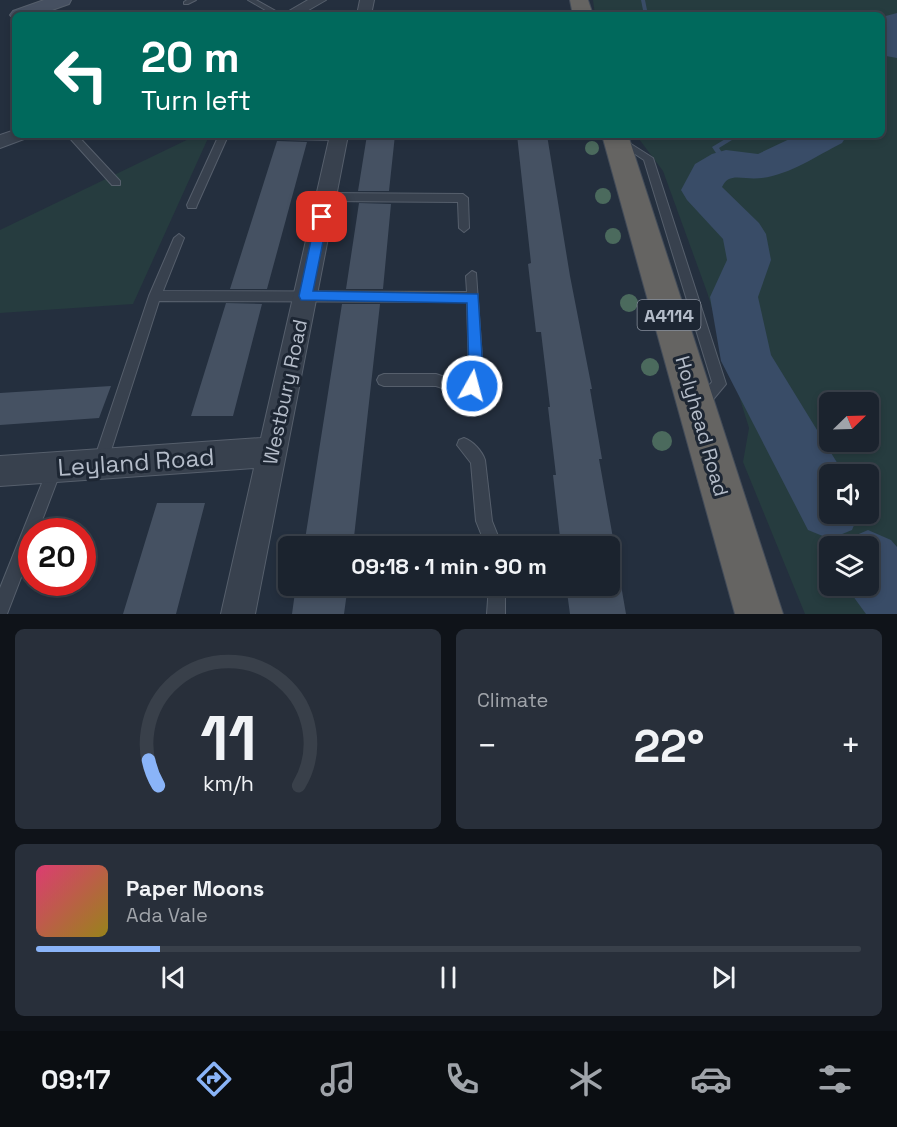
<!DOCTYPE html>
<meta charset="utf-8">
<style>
body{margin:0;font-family:"Space Grotesk",sans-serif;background:#282f3a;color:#f1f3f6;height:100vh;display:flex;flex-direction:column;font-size:22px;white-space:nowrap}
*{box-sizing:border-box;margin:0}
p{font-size:20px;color:#a0a4aa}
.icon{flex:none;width:33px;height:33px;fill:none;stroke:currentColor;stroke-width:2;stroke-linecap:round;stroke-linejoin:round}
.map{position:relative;height:614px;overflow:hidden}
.sheet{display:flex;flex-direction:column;gap:15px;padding:15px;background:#0f1319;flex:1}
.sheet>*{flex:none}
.top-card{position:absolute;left:12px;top:12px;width:873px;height:126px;border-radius:9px;box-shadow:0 3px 9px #0003,0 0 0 2px #39404a;background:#00695c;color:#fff;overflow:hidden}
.needle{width:39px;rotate:67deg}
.tools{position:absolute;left:819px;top:392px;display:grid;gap:12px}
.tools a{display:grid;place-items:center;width:60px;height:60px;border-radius:9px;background:#1b232e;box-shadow:0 3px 9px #0003,0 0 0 2px #39404a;font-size:30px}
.speed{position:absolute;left:18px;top:518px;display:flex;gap:12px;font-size:30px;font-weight:700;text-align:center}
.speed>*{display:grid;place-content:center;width:78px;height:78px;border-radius:50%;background:#1b232e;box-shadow:0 3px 9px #0003,0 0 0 2px #39404a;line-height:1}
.speed .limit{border:9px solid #d22;background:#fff;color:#111}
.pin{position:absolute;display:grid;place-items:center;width:51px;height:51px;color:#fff;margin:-26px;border-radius:12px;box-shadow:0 3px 9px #0006}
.me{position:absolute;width:66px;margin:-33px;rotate:7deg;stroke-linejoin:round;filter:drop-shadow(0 0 4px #0008)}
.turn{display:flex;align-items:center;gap:21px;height:126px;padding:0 30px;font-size:27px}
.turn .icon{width:78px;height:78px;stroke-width:2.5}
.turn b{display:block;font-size:42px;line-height:51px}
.big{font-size:45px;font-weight:600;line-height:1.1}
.sheet .card{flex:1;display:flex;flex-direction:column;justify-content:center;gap:9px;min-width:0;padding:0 21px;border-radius:9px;background:#282f3a}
.sheet .dial{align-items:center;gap:0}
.dial svg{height:156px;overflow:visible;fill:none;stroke:#39404a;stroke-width:7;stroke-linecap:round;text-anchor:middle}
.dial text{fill:#f1f3f6;stroke:none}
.song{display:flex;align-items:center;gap:18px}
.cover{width:72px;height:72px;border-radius:9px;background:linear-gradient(135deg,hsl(340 70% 55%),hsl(50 70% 35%))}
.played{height:6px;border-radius:3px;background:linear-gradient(90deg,#8ab4f8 15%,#39404a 15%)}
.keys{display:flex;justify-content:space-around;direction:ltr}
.heat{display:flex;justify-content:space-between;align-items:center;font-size:33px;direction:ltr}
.sheet .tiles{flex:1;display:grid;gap:15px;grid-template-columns:1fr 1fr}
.card:last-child{grid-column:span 2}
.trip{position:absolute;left:278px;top:536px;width:342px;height:60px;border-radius:9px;background:#1b232e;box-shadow:0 3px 9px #0003,0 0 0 2px #39404a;font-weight:600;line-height:60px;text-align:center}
.menu{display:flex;height:96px;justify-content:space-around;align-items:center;background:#0b0e12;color:#a0a4aa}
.menu .icon{width:42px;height:42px}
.menu .active{color:#8ab4f8}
.menu b{font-size:27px;color:#f1f3f6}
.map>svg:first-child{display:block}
</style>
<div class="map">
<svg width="897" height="614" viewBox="0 0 897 614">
<rect width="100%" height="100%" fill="#242f3e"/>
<path fill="#263c3f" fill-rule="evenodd" d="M593,0H897V614H805L743,462L749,428L707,292L663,171L636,135H882V15H595ZM830,402H868V441H830ZM830,474H868V513H830ZM830,546H868V585H830Z
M197,135L209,136L133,304L0,313V230Z"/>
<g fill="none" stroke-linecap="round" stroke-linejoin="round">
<path fill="#394c67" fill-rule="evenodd" d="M641,0H645L648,15H644Z
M732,135H740L719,148L729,163L726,165H724L712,147Z"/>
<path fill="#394c67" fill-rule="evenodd" d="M897,13V58L886,56L882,50V17Z
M798,135H847L842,143C812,158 780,182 746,178C735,177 727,176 722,187L759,223L766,234L771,260L758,297L771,355L844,474H830V513H859L852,530L830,539L808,530L721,361L710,297L727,260L723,239L687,200L681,190L695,164L712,154L726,150L758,154Z
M868,530L891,540L897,547V614H866L845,585H868V546H843L845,540Z"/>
</g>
<path fill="#455162" d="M367,135H395L389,191H358Z
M517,135H547L570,276L592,389H590L602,459H599L613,538L560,537L553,475H556L548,407H550L541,332H536L528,264L531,263Z
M277,141L307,142L267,289H230Z
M359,203L391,204L383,289H346Z
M226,303L262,304L233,416H191Z
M342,304H380L353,546H304Z
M111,386L99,418L0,425V393Z
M157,503H205L176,614H123Z
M296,585H348L344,614H292Z
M566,585H621L626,614H570Z"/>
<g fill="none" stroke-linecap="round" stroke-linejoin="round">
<defs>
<path id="service" d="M187,0H196L188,4H184V2Z
M248,0H256L283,15H274Z
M67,135H77L120,181V185H112Z
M219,135H342L344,137L339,140L227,138L197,205L196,208H188L187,205Z
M620,137L653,158L726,384L706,408L701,409L696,408L694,403L712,382L644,160L617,142L615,140Z
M326,193L463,194L468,198L469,228L464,232L459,228L458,202L326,201L321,197Z
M179,234L184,238L163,291L467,292L466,276L472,271L476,273L483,372L477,390L460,394L436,386H384L379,384L377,380L379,376L384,374H436L460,382L467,381L469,372L467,302L159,301L107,463L105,468L100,470L95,468L93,463L149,296L174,238Z
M464,438C473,441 482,451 485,460L492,521L502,546H486L476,521L471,463L457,445L459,440Z
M55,461L60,463L62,468L38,531H32V549L7,614H0V588L50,463Z
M489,585H505V614H487Z"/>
<path id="minor" d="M308,0H326L300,15H282Z
M360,0H374L371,15H357Z
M15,130V135H27L24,139L0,148V135Z
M330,135H348L255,614H221L254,468L0,486V456L261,438Z"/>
<path id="secondary" d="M44,0H71L69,4L38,15H15V20L10,15L13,11Z"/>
<path id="trunk" d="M570,0H588L593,15H573Z
M602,135H628L783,614H735Z"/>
</defs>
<use href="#service" stroke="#565f6c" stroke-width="2"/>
<use href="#minor" stroke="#565f6c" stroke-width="2"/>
<use href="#secondary" stroke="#565f6c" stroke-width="2"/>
<use href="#trunk" stroke="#434c59" stroke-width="2"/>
<use href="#service" fill="#38414e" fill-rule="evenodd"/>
<use href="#minor" fill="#38414e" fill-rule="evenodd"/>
<use href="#secondary" fill="#465061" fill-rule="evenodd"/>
<use href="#trunk" fill="#656462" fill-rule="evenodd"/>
</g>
<g fill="#4b6a5d">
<circle cx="592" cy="148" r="7"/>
<circle cx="603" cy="196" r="8"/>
<circle cx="613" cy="236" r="8"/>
<circle cx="629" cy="303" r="9"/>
<circle cx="650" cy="367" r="9"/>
<circle cx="662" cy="441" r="10"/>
</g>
<path fill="#1a73e8" stroke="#114b97" stroke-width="1.5" d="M322,213L328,217L313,291L478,294L483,372L477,391L472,393L467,391L464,386L469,372L467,303L301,300L299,296L316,217Z"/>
<g text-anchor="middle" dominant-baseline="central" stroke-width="6" stroke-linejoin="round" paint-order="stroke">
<rect fill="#1d2633" stroke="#878f9c" stroke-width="1.5" x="637.5" y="300" width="63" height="30" rx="4.5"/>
<g font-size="18" font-weight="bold" fill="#b4bcc9">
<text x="669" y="315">A4114</text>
</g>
<g font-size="20" fill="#b4bcc9" stroke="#1d2633">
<text transform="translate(285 392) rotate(-78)">Westbury Road</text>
<text transform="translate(702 426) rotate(74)">Holyhead Road</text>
</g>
<g font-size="24" fill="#b4bcc9" stroke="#1d2633">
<text transform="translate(136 462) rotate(-4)">Leyland Road</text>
</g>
</g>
</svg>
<div class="tools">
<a><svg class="needle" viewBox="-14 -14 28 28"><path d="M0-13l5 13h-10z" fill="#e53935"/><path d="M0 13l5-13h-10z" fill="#a0a4aa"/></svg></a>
<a><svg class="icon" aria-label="sound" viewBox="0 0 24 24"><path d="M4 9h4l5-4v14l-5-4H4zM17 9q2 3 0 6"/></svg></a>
<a><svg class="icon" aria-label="layers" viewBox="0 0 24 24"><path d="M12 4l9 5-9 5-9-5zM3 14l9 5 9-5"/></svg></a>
</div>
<div class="speed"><div class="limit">20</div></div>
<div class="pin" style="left:322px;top:217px;background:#d93025"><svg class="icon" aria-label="arrive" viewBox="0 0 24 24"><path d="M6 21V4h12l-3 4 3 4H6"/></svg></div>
<svg class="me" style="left:472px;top:386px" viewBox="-20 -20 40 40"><circle r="17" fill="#1a73e8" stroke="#fff" stroke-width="3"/><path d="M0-11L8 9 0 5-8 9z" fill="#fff"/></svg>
<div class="trip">09:18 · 1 min · 90 m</div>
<div class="top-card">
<div class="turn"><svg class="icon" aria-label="left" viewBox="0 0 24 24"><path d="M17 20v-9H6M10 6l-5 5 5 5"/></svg><div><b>20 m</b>Turn left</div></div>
</div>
</div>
<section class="sheet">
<div class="tiles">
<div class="card dial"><svg viewBox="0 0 100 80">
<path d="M14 69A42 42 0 1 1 86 69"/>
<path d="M14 69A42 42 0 0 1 9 56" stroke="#8ab4f8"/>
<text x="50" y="56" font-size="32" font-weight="700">11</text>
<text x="50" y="72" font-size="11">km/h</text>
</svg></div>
<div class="card"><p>Climate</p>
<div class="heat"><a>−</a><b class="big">22°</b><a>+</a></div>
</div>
<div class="card">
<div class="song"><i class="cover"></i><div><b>Paper Moons</b><p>Ada Vale</p></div></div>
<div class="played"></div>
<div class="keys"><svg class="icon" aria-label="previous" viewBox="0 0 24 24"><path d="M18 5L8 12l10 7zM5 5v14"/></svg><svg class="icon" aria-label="pause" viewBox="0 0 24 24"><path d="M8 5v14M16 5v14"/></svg><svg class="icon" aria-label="next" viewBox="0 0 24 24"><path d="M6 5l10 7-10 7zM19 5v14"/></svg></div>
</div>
</div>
</section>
<nav class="menu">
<b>09:17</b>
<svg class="icon active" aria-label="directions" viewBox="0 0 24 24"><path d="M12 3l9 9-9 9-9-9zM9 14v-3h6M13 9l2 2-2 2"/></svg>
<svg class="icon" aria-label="music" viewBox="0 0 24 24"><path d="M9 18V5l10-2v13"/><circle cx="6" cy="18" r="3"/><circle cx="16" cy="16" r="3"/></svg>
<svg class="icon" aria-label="phone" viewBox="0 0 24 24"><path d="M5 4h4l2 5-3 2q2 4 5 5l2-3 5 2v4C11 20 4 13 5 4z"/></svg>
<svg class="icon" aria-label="climate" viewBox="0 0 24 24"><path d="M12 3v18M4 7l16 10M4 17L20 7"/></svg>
<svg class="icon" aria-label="car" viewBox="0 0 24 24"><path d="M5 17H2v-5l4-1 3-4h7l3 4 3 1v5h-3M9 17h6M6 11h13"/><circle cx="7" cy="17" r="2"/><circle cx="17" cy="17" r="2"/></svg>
<svg class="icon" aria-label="filters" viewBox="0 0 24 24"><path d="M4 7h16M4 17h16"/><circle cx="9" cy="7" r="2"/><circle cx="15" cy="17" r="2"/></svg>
</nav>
